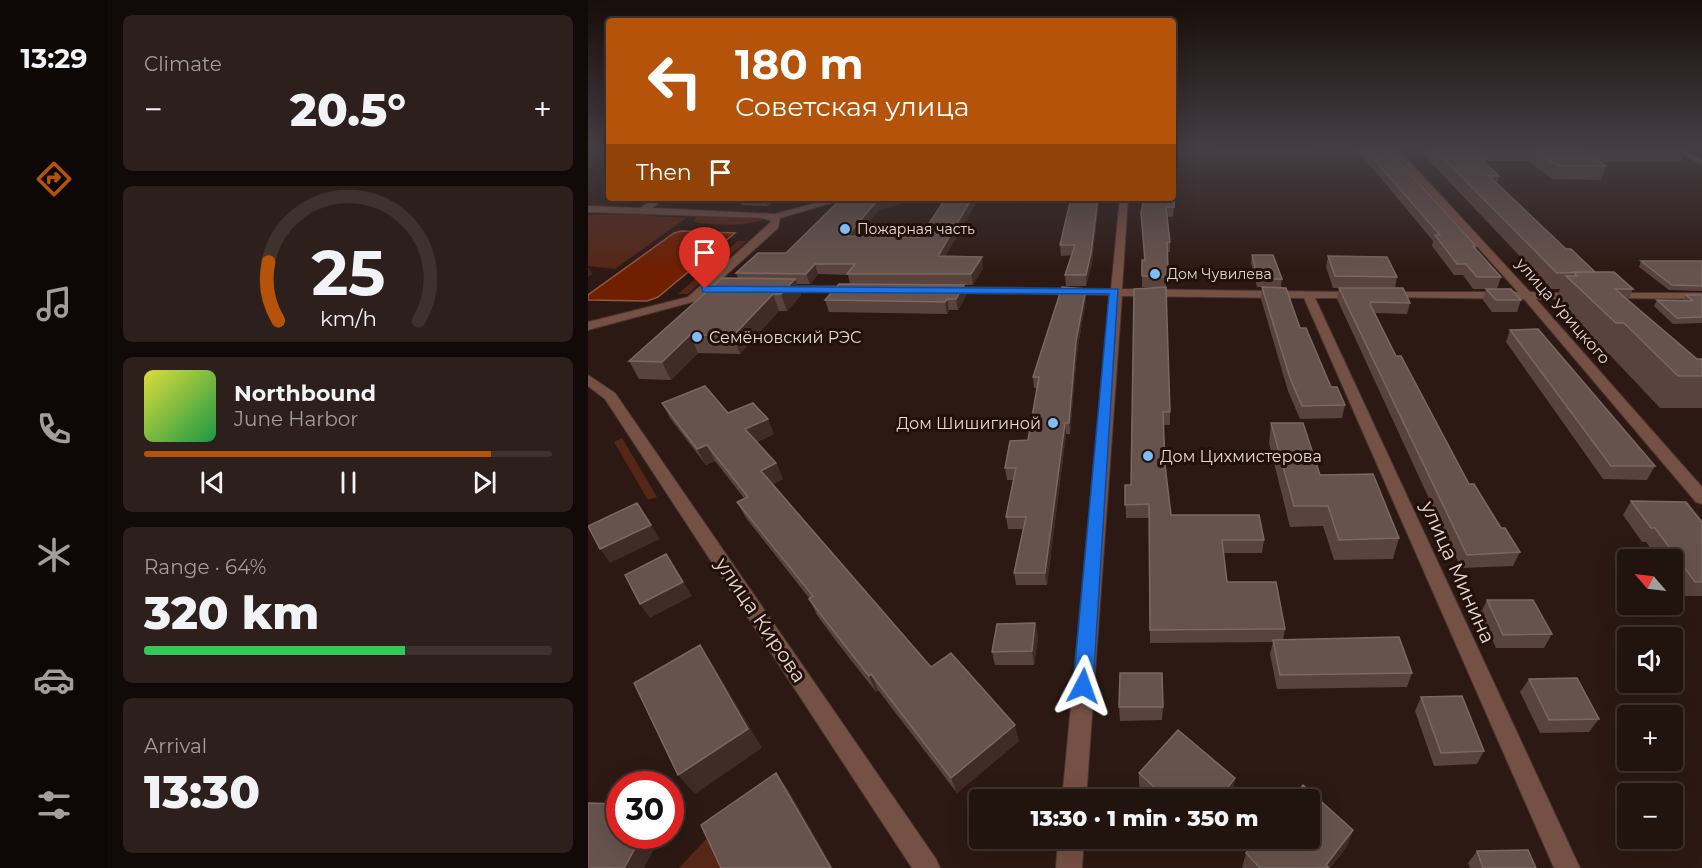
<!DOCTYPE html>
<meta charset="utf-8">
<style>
body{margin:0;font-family:Montserrat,sans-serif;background:#2d201c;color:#f1f3f6;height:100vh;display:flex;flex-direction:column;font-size:22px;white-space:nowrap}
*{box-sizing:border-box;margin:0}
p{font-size:20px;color:#a29e9e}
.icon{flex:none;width:33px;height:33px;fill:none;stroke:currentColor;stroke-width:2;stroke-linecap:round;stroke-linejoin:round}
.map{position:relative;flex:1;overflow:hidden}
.panel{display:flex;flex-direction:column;gap:15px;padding:15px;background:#120a08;width:480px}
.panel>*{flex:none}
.banner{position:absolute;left:18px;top:18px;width:570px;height:183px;border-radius:6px;box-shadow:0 6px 24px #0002,0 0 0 2px #3e322e;background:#b45309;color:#fff;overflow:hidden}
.needle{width:39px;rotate:298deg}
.buttons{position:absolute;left:1029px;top:549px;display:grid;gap:12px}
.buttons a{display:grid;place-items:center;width:66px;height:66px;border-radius:6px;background:#21130e;box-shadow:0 6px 24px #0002,0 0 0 2px #3e322e;font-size:30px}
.speed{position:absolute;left:18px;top:771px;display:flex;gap:12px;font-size:30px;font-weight:700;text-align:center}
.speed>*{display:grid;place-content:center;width:78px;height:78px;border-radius:50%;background:#21130e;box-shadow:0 6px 24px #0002,0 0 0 2px #3e322e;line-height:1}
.speed .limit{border:9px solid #d22;background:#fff;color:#111}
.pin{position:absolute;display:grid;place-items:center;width:51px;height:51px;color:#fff;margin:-62px -26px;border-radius:50% 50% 50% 0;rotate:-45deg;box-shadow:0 0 6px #0007}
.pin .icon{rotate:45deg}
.me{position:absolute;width:66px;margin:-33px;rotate:4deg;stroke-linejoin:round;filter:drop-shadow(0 0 4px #0008)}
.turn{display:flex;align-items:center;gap:21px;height:126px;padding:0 30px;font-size:27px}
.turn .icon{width:78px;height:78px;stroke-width:2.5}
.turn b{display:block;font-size:42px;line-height:51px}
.then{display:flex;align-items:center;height:57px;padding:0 30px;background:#0003;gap:12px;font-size:22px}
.big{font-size:45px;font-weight:800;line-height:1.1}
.panel .card{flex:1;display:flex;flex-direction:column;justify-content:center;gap:9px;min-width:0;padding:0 21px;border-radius:9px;background:#2d201c}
.panel .dial{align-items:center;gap:0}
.dial svg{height:156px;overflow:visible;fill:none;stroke:#3e322e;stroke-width:7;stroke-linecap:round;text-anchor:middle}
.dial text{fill:#f1f3f6;stroke:none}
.song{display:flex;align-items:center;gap:18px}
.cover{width:72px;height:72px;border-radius:9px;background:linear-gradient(135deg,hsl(60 70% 55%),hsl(140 70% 35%))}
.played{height:6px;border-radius:3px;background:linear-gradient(90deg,#b45309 85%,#3e322e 85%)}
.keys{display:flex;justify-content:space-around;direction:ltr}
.heat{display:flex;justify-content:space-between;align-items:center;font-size:33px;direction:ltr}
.charge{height:9px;border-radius:4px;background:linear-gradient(90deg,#34c759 64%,#3e322e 0)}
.trip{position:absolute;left:381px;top:789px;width:351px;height:60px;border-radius:6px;background:#21130e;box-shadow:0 6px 24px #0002,0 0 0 2px #3e322e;font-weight:800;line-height:60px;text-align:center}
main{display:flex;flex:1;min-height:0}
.dock{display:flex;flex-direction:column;width:108px;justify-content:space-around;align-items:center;background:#0d0806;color:#a29e9e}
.dock .icon{width:42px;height:42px}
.dock .selected{color:#b45309}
.dock b{font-size:27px;color:#f1f3f6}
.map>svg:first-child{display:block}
</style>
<main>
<nav class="dock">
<b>13:29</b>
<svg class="icon selected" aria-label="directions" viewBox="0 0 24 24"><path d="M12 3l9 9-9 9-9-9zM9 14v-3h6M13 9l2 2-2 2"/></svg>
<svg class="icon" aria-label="music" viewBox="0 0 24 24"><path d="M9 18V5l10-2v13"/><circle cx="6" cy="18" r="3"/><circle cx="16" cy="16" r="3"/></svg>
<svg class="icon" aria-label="phone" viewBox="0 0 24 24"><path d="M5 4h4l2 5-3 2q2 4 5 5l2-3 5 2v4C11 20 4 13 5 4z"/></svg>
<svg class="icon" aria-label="climate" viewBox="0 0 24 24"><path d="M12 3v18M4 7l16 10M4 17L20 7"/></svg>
<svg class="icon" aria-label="car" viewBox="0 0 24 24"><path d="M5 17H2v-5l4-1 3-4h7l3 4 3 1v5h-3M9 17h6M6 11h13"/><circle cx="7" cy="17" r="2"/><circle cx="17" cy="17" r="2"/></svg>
<svg class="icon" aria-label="filters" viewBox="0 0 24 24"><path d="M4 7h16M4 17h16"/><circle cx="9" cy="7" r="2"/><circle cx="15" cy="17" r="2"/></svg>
</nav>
<section class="panel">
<div class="card"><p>Climate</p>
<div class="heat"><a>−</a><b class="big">20.5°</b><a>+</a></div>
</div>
<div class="card dial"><svg viewBox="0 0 100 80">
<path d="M14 69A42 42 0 1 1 86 69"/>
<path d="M14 69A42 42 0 0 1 9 39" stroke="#b45309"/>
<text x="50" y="56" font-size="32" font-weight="700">25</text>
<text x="50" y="72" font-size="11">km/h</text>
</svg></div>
<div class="card">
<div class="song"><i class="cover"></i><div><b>Northbound</b><p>June Harbor</p></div></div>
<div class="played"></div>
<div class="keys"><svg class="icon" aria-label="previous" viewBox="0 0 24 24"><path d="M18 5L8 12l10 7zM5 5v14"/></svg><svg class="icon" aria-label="pause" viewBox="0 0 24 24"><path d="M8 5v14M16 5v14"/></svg><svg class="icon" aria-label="next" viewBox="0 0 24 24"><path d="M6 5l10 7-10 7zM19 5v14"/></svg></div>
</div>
<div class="card"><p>Range · 64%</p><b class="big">320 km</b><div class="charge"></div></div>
<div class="card"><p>Arrival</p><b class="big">13:30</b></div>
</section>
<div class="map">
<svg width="1114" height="868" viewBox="0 0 1114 868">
<rect width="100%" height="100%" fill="#2c1913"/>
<path fill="#562616" d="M39,214L98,218L27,269L0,266V215Z
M108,216L177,219C162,226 122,226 106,222Z
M150,241H158L100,294H90Z
M34,438L69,497L60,500L26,442Z
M122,835L135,868H91Z"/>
<path fill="#701f01" stroke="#935640" stroke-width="1.5" d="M94,231L147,233L70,297L59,301L0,300V295L86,233Z"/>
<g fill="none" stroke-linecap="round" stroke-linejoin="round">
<defs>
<path id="minor" d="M802,149H810L942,292L992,294V298L988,299H948L1114,487V504L1108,502L936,299L795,297L793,295L799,292H930Z
M1085,149H1095L1114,160V165Z
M67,198H77L64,208L187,214L246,198H260L192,218L190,228L126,286L146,287V291L118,292L108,301L0,330V322L100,297L184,221L174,218L0,212V206L52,208Z
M532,198H540L534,289L769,292L775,295L769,298H727L992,868H966L716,298L534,296L498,800H474L522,295L358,293L352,290L358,287L523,289Z
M190,286H265L271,289L265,292L186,291V287Z
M1024,293H1114V299L1020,298V294Z
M0,375L27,393L348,859L352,868H324L17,399L0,386Z
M470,838H496L494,868H468Z"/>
</defs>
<use href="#minor" stroke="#46342e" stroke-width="2"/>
<use href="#minor" fill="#755044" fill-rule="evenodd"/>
</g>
<path fill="#58433d" d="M585,149H601L592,158H585L588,185L585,217H579L582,242V252H580V279H578V287L582,412V425H575L577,465L583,515L676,540L674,553H636L639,582L697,629L695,640L824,673L819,687L689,689L682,654L685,642L562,643L561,518H538L537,485H543L574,287H554V260H556L553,213L585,198Z
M619,149H722V155H642Z
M758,149H800L888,246L887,249L913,277L909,289L933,300L929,312H904L895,300L898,289H885L875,275H866L844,246L845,241L781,164L770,154H762Z
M834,149L1098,150L1092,162H1012L1018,166L1013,180L964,179L940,161H895L911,176L909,183L978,249L1007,272L1045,289L1040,300L1109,359H1114V408H1072L1021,354H1013L966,305L972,289H963L833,152Z
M150,198H191L180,206L153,205Z
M247,198H331L291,210L269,236L332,237L358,198H391L357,256L395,268L385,285H376L378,296L370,310H361L359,314L241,312L237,300L262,284L260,275L230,274L222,284H209L213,295L199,311H191L152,354L110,353L83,380L51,379L41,361L150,278L148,273L198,253L248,203Z
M483,198H511L504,263L498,286H478L477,275L484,255L473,256L472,245Z
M664,255L694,279L693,287L712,328L743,387L757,405L754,418L712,419L700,391L673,299L674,287H669L663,263Z
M740,256L809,277L807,288H745L738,267Z
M1053,261H1114V291L1081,290L1051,267Z
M751,288L822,303L819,314L787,313L808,356L881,484L913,528L932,552L925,566L873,568L749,299Z
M1098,295H1114V323L1085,324L1066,306L1069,300L1095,301Z
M498,299L489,352L482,434H478L459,585H428L426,573L436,529H420L418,517L425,480H419L417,468L440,440L449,388H446L445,377Z
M922,330L1067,466L1059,480L1015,479L918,342Z
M74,403L140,413L186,434L169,442L188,463L195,479L185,484L343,667L431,741L369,793L290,690L288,692L248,641L229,615L221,598L158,518L149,502L156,498L127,461L118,465L82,418Z
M683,423L732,475L811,538L805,559L746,560L735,526L702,527L681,443Z
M1043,501L1114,522V596H1097L1084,579V560H1071L1058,542H1054L1035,515Z
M899,600L964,634L956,648H908L892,614Z
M447,623L450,637L446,665H407L404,652Z
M941,679L1011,719L1001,732L952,733L932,692Z
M833,697L896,751L889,764L846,766L827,711Z
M531,707H575L574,720L532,721Z
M551,773L647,778L645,791L638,800H566L551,786Z
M765,830L758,848L742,868H654L658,853Z
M889,851L948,868H882L880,863Z"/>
<path fill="#402c26" d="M594,149H601L592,158L593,150Z
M177,198H191L180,206Z
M298,198H331L291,210L261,246L259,236L289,201Z
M384,198H391L352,266L350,256Z
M510,198H511L504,263L498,286V275Z
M394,257L395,268L385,285L383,274Z
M227,264L230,274L222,284L218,274Z
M0,267L4,274L0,277Z
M207,279L213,295L199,311L193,294Z
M376,285L378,296L370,310L368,299Z
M498,289V299L489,352L482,434L481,423L488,341Z
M185,294L191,311L152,354L145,336Z
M359,299L361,310L359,314L357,302Z
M102,335L110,353L83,380L74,362Z
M180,419L186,434L164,444L157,429Z
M477,423L478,434L459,585L457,573Z
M119,445L127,461L118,465L109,449Z
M188,463L195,479L180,486L173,471Z
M49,503L72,539L22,563L12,549Z
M78,554L104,596L62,618L52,604Z
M447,623L450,637L446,665L444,651Z
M112,645L125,665L174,748L107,794L90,775Z
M283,674L290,690L288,692L281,676Z
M427,725L431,741L369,793L363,778Z
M188,773L201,791L245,868H243Z
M647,778L645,791L638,800H630Z
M765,830L758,848L742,868H737Z
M54,836H73L56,868H36Z"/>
<path fill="#67534d" stroke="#7b6862" stroke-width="1.5" d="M776,149H800L888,246H885L913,277H889L878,264H869L847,235H852L782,155Z
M846,149H883L911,176H901L978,249H983L1007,272L969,273Z
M945,149H993L1018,166H969Z
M585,157L588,176L586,207H578L582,242H579L580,269H578V277L554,276V260H557L553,213L556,198H585Z
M251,198H298L289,201L259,236L332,237L358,198H384L350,256L394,257L383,274H259L267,264H227L218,274L148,273L170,253H198L253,199Z
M483,198H510L503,253L498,275H477L487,245H472Z
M664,255H685L694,279H670Z
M740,256L799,257L809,277L747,276Z
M1053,261H1114V286L1084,285Z
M985,272H1026L1045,289H1027L1109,359H1114V376H1090L1036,323H1028L978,276H989Z
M134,278L207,279L193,294H185L145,336L102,335L74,362L41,361Z
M251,284L376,285L368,299H359L357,302L237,300Z
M474,287L498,289L488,341L481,423H477L457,573H426L438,517H418L428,468H417L422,441L440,440L451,377H445Z
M578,287L582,412H575L577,465L583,515H671L676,540H634L639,582H688L697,629L562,630L561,504L537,505V485H543L546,289Z
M674,287L698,288L712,328H718L743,387H749L757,405L714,406L702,378Z
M751,288H815L822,303L783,302L782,304L808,356H813L881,484H886L913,528H917L932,552L879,555Z
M898,289H923L933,300H908Z
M1098,295H1114V317L1089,318L1069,300L1105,301Z
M950,329L1067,466H1023L922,330Z
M117,386L140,413L165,403L180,419L157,429L188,463L173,471L343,667L363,653L427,725L363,778L283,674L281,676L240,624L221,599L225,596L149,502L160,497L119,445L109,449L74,403Z
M683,423H715L732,475L785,474L811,538L751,540L740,506H706Z
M1043,501L1098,502L1114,522V582H1107L1067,528H1063Z
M49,503L63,525L12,549L0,526Z
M78,554L95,582L52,604L37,575Z
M899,600H945L964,634L915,635Z
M447,623L444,651L404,652L409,624Z
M811,637L824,673L692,675L685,640Z
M112,645L160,729L90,775L46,683Z
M532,673H574L575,707H531Z
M989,678L1011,719L961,720L941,679Z
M874,696L896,751L853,753L833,697Z
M590,730L647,778L630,800H580L551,773Z
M188,773L243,868H133L113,825Z
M715,785L765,830L738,865L741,868H672L658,853L670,838H722V800H703Z
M0,803L32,804V836H54L36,868H0Z
M940,850L948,868H895L889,851Z"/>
<linearGradient id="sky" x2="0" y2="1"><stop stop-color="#180e0a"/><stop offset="0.55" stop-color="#453e44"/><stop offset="1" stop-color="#453e44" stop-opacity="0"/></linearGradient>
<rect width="1114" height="271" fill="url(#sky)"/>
<path fill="#1a73e8" stroke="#114b97" stroke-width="1.5" d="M114,286L530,289L505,686L502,692L495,695L488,692L485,686L521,294L117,292L114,291Z"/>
<g fill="#7ebdf9" stroke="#22100a" stroke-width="2">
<circle cx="257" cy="229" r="6"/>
<circle cx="567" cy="274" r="6"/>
<circle cx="109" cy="337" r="6"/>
<circle cx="465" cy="423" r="6"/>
<circle cx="560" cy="456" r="6"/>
</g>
<g text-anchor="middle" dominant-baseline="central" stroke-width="6" stroke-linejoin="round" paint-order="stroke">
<g font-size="14" fill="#e5d7d3" stroke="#22100a" text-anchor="start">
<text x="269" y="229">Пожарная часть</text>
<text x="579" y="274">Дом Чувилева</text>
</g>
<g font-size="16" fill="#e5d7d3" stroke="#22100a">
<text transform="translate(975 311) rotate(49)">улица Урицкого</text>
</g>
<g font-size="16" fill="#e5d7d3" stroke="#22100a" text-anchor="start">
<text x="121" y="337">Семёновский РЭС</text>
<text x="453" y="423" text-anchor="end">Дом Шишигиной</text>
<text x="572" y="456">Дом Цихмистерова</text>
</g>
<g font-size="20" fill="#e5d7d3" stroke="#22100a">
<text transform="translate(870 572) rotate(66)">улица Минина</text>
<text transform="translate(173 620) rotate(56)">улица Кирова</text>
</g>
</g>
</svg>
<div class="buttons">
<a><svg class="needle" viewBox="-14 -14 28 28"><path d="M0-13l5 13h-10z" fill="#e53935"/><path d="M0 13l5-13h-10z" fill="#a29e9e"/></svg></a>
<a><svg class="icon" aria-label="sound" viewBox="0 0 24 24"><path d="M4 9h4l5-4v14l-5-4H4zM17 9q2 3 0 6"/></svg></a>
<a>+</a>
<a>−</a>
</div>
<div class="speed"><div class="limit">30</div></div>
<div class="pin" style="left:117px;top:289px;background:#d93025"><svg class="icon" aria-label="arrive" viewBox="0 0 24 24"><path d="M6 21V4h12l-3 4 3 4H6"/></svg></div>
<svg class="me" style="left:495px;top:686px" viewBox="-20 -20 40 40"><path d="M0-17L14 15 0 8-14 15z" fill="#1a73e8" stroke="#fff" stroke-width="4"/></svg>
<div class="trip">13:30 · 1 min · 350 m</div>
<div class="banner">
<div class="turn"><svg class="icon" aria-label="left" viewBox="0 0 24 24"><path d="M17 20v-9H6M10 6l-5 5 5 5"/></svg><div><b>180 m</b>Советская улица</div></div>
<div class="then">Then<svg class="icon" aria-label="arrive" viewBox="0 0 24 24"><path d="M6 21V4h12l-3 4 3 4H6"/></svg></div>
</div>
</div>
</main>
